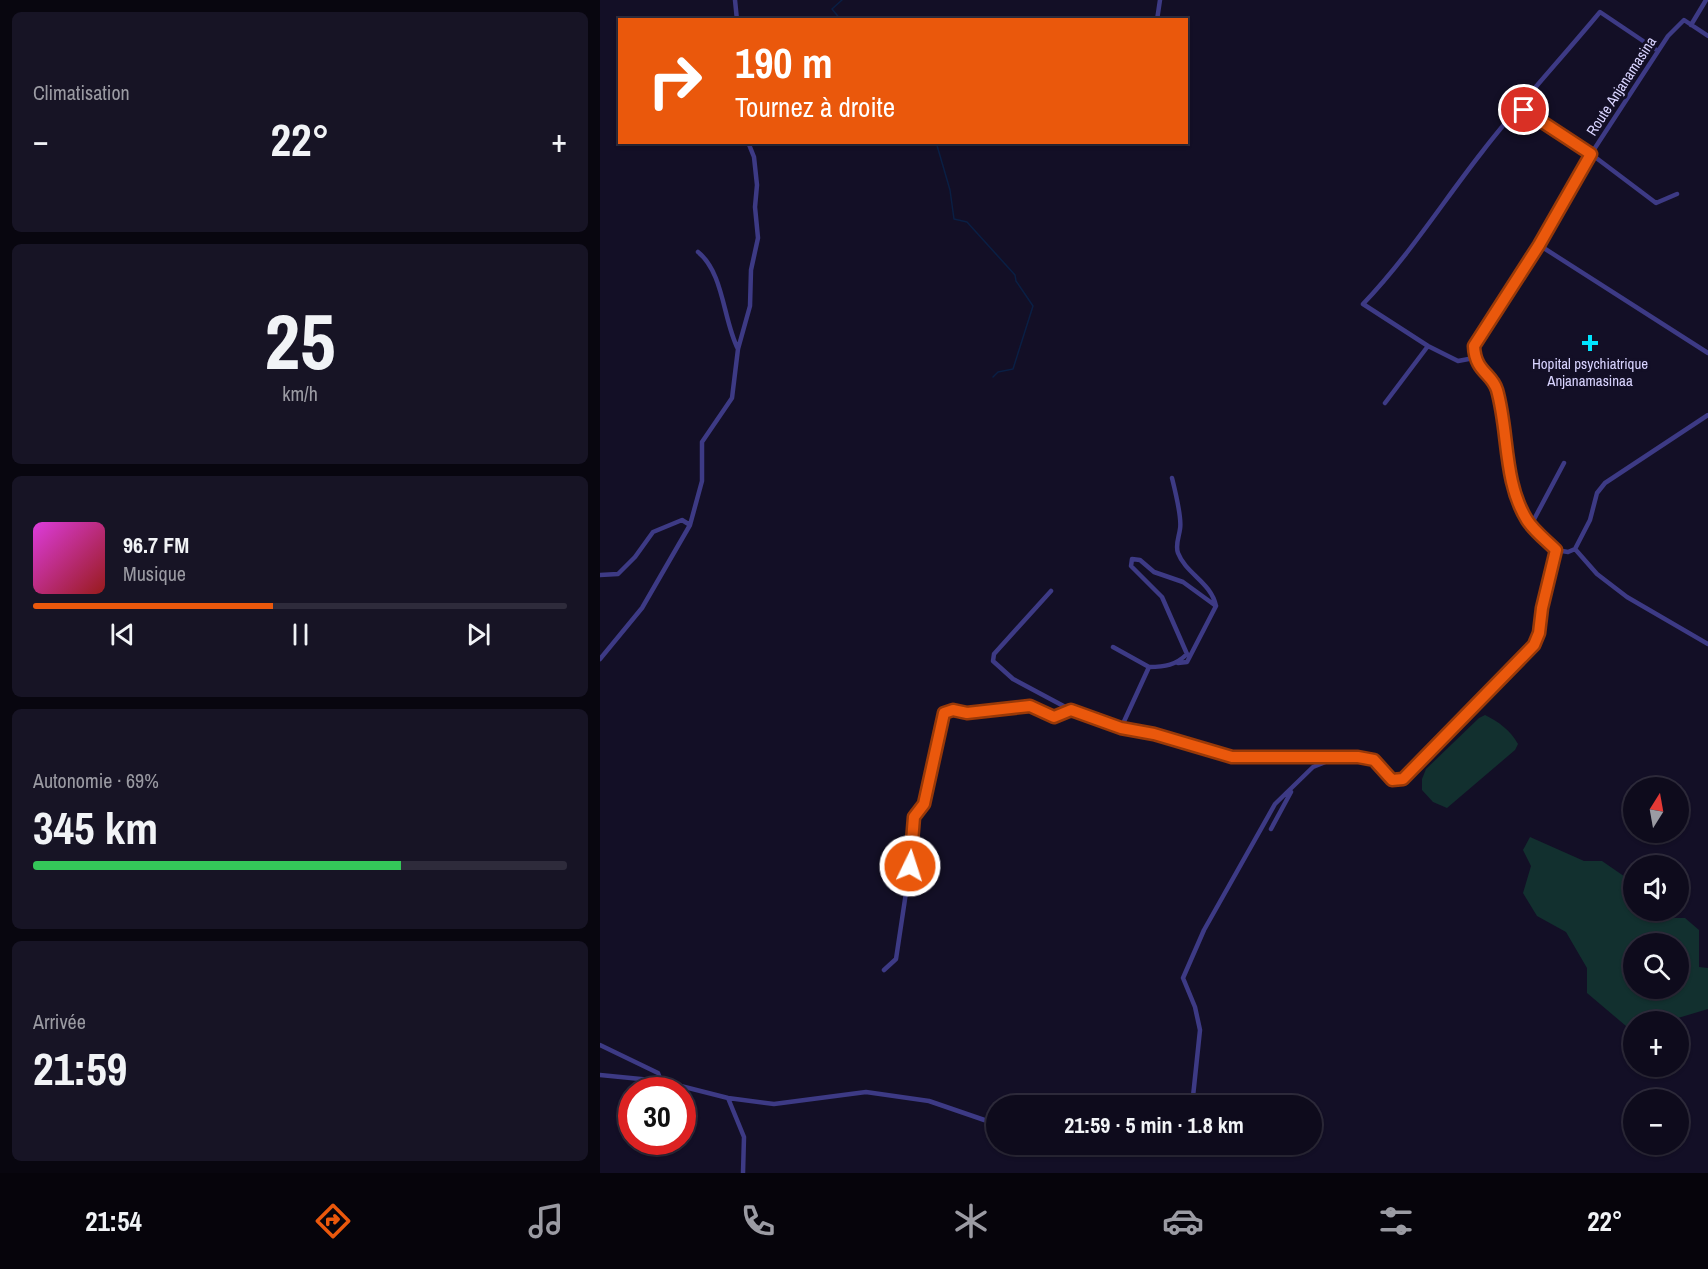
<!DOCTYPE html>
<html lang="fr">
<meta charset="utf-8">
<style>
body{margin:0;font-family:"Archivo Narrow",sans-serif;background:#171425;color:#f1f3f6;height:100vh;display:flex;flex-direction:column;font-size:22px;white-space:nowrap}
*{box-sizing:border-box;margin:0}
p{font-size:20px;color:#9b9ba3}
.icon{flex:none;width:33px;height:33px;fill:none;stroke:currentColor;stroke-width:2;stroke-linecap:round;stroke-linejoin:round}
.map{position:relative;flex:1;overflow:hidden}
.panel{display:flex;flex-direction:column;gap:12px;padding:12px;background:#08060f;width:600px}
.panel>*{flex:none}
.hud{position:absolute;left:18px;top:18px;width:570px;height:126px;border-radius:0px;box-shadow:0 2px 4px #0004,0 0 0 2px #2e2b3b;background:#ea580c;color:#fff;overflow:hidden}
.needle{width:39px;rotate:11deg}
.buttons{position:absolute;left:1023px;top:777px;display:grid;gap:12px}
.buttons a{display:grid;place-items:center;width:66px;height:66px;border-radius:50%;background:#0e0b1c;box-shadow:0 2px 4px #0004,0 0 0 2px #2e2b3b;font-size:30px}
.speed{position:absolute;left:18px;top:1077px;display:flex;gap:12px;font-size:30px;font-weight:700;text-align:center}
.speed>*{display:grid;place-content:center;width:78px;height:78px;border-radius:50%;background:#0e0b1c;box-shadow:0 2px 4px #0004,0 0 0 2px #2e2b3b;line-height:1}
.speed .limit{border:9px solid #d22;background:#fff;color:#111}
.pin{position:absolute;display:grid;place-items:center;width:51px;height:51px;color:#fff;margin:-26px;border:3px solid #fff;border-radius:50%;box-shadow:0 2px 6px #0007}
.me{position:absolute;width:66px;margin:-33px;rotate:4deg;stroke-linejoin:round;filter:drop-shadow(0 0 4px #0008)}
.turn{display:flex;align-items:center;gap:21px;height:126px;padding:0 18px;font-size:27px}
.turn .icon{width:78px;height:78px;stroke-width:2.5}
.turn b{display:block;font-size:42px;line-height:51px}
.big{font-size:45px;font-weight:700;line-height:1.1}
.panel .widget{flex:1;display:flex;flex-direction:column;justify-content:center;gap:9px;min-width:0;padding:0 21px;border-radius:9px;background:#171425}
.panel .dial{align-items:center;gap:0}
.dial b{font-size:78px;line-height:1}
.song{display:flex;align-items:center;gap:18px}
.cover{width:72px;height:72px;border-radius:9px;background:linear-gradient(135deg,hsl(300 70% 55%),hsl(0 70% 35%))}
.played{height:6px;border-radius:3px;background:linear-gradient(90deg,#ea580c 45%,#2e2b3b 45%)}
.keys{display:flex;justify-content:space-around;direction:ltr}
.heat{display:flex;justify-content:space-between;align-items:center;font-size:33px;direction:ltr}
.charge{height:9px;border-radius:4px;background:linear-gradient(90deg,#34c759 69%,#2e2b3b 0)}
.trip{position:absolute;left:386px;top:1095px;width:336px;height:60px;border-radius:30px;background:#0e0b1c;box-shadow:0 2px 4px #0004,0 0 0 2px #2e2b3b;font-weight:700;line-height:60px;text-align:center}
.menu{display:flex;height:96px;justify-content:space-around;align-items:center;background:#06040b;color:#9b9ba3}
.menu .icon{width:42px;height:42px}
.menu .active{color:#ea580c}
.menu b{font-size:27px;color:#f1f3f6}
main{display:flex;flex:1;min-height:0}
.map>svg:first-child{display:block}
</style>
<main>
<section class="panel">
<div class="widget"><p>Climatisation</p>
<div class="heat"><a>−</a><b class="big">22°</b><a>+</a></div>
</div>
<div class="widget dial"><b>25</b><p>km/h</p></div>
<div class="widget">
<div class="song"><i class="cover"></i><div><b>96.7 FM</b><p>Musique</p></div></div>
<div class="played"></div>
<div class="keys"><svg class="icon" aria-label="previous" viewBox="0 0 24 24"><path d="M18 5L8 12l10 7zM5 5v14"/></svg><svg class="icon" aria-label="pause" viewBox="0 0 24 24"><path d="M8 5v14M16 5v14"/></svg><svg class="icon" aria-label="next" viewBox="0 0 24 24"><path d="M6 5l10 7-10 7zM19 5v14"/></svg></div>
</div>
<div class="widget"><p>Autonomie · 69%</p><b class="big">345 km</b><div class="charge"></div></div>
<div class="widget"><p>Arrivée</p><b class="big">21:59</b></div>
</section>
<div class="map">
<svg width="1108" height="1173" viewBox="0 0 1108 1173">
<rect width="100%" height="100%" fill="#130f26"/>
<path fill="#12302f" fill-rule="evenodd" d="M885,715C899,722 910,730 918,744L915,750L847,808L833,802L822,790V779L826,769L879,718Z
M930,837L984,861H1002L1031,881L1033,883L1034,910L1068,911L1073,918H1085L1099,930V967L1108,968V1009L1068,1021L1059,1013L1041,1014L1026,1026L987,993V968L966,932L937,916L923,893L931,866L923,850ZM1034,944H1078V988H1034Z"/>
<g fill="none" stroke-linecap="round" stroke-linejoin="round">
<path stroke="#0a1f44" stroke-width="1.5" d="M241,20L232,9L242,0
M336,142L350,190L354,219L367,222L415,275L416,281L433,306L413,369L398,372L393,377"/>
<path stroke="#3d3a85" stroke-width="4.5" d="M135,0L137,20
M557,20L560,0
M1091,25L1106,0
M926,99L924,110L931,116L991,154L1056,203L1077,194
M939,245L1108,353
M98,252C124,273 123,320 138,349
M874,358L858,361L828,346L763,304C808,257 842,203 882,152C919,104 961,59 1000,12L1058,51
M785,403L828,346
M90,525L102,481V442L132,398L138,349L150,306L151,270L158,238L155,207L157,185L154,157L148,142
M931,525L964,463
M975,549L990,520L997,493L1005,483L1108,415
M956,550L968,552L975,549L997,574L1027,597L1108,644
M0,575L18,574L35,557L53,532L82,520L90,525L42,608L0,659
M451,591L394,654L393,661L413,679L471,710L521,728L554,734L632,757L714,759L735,757
M513,647L549,667
M578,663L587,662L616,606
M521,728L549,667C565,667 576,665 587,654L562,597L531,566L532,559L540,560L554,572L583,582L616,606C611,582 586,574 578,553C575,545 579,537 580,529C582,519 575,490 572,478
M671,829L691,792
M284,970L296,959L310,866L314,817L324,804L344,713L353,710L367,713L430,706L454,717L471,710
M0,1045L58,1073L61,1081
M0,1075L61,1081L128,1098L174,1104L266,1092L329,1101L396,1124
M128,1098L144,1137L143,1173
M592,1106L600,1030L595,1007L583,978L604,930L675,804L713,767L740,756L774,760L792,780L803,779L934,645L939,633L942,608L956,550C946,540 934,531 927,520C903,481 909,433 897,390C892,373 875,372 874,347L939,245L991,154L1068,36L1084,20L1108,36
M471,1144L513,1153L558,1147L561,1144"/>
</g>
<g fill="none" stroke-linecap="round" stroke-linejoin="round">
<defs>
<path id="route" d="M310,866L314,817L324,804L344,713L353,710L367,713L430,706L454,717L471,710L521,728L554,734L632,757H758L774,760L792,780L803,779L934,645L939,633L942,608L956,550C946,540 934,531 927,520C903,481 909,432 897,390C892,373 875,372 874,346L939,245L991,154L924,110"/>
</defs>
<use href="#route" stroke="#983908" stroke-width="15"/>
<use href="#route" stroke="#ea580c" stroke-width="10"/>
</g>
<path fill="#00e5ff" stroke="#130f26" stroke-width="2" d="M987 334h6v6h6v6h-6v6h-6v-6h-6v-6h6z"/>
<g text-anchor="middle" dominant-baseline="central" stroke-width="6" stroke-linejoin="round" paint-order="stroke">
<g font-size="15" fill="#d9d4ff" stroke="#130f26">
<text transform="translate(1021 86) rotate(-57)">Route Anjanamasina</text>
</g>
<g font-size="15" fill="#d9d4ff" stroke="#130f26">
<text x="990" y="363">Hopital psychiatrique<tspan x="990" dy="17">Anjanamasinaa</tspan></text>
</g>
</g>
</svg>
<div class="buttons">
<a><svg class="needle" viewBox="-14 -14 28 28"><path d="M0-13l5 13h-10z" fill="#e53935"/><path d="M0 13l5-13h-10z" fill="#9b9ba3"/></svg></a>
<a><svg class="icon" aria-label="sound" viewBox="0 0 24 24"><path d="M4 9h4l5-4v14l-5-4H4zM17 9q2 3 0 6"/></svg></a>
<a><svg class="icon" aria-label="search" viewBox="0 0 24 24"><circle cx="10" cy="10" r="6"/><path d="M15 15l6 6"/></svg></a>
<a>+</a>
<a>−</a>
</div>
<div class="speed"><div class="limit">30</div></div>
<div class="pin" style="left:924px;top:110px;background:#d93025"><svg class="icon" aria-label="arrive" viewBox="0 0 24 24"><path d="M6 21V4h12l-3 4 3 4H6"/></svg></div>
<svg class="me" style="left:310px;top:866px" viewBox="-20 -20 40 40"><circle r="17" fill="#ea580c" stroke="#fff" stroke-width="3"/><path d="M0-11L8 9 0 5-8 9z" fill="#fff"/></svg>
<div class="trip">21:59 · 5 min · 1.8 km</div>
<div class="hud">
<div class="turn"><svg class="icon" aria-label="right" viewBox="0 0 24 24"><path d="M7 20v-9h11M14 6l5 5-5 5"/></svg><div><b>190 m</b>Tournez à droite</div></div>
</div>
</div>
</main>
<nav class="menu">
<b>21:54</b>
<svg class="icon active" aria-label="directions" viewBox="0 0 24 24"><path d="M12 3l9 9-9 9-9-9zM9 14v-3h6M13 9l2 2-2 2"/></svg>
<svg class="icon" aria-label="music" viewBox="0 0 24 24"><path d="M9 18V5l10-2v13"/><circle cx="6" cy="18" r="3"/><circle cx="16" cy="16" r="3"/></svg>
<svg class="icon" aria-label="phone" viewBox="0 0 24 24"><path d="M5 4h4l2 5-3 2q2 4 5 5l2-3 5 2v4C11 20 4 13 5 4z"/></svg>
<svg class="icon" aria-label="climate" viewBox="0 0 24 24"><path d="M12 3v18M4 7l16 10M4 17L20 7"/></svg>
<svg class="icon" aria-label="car" viewBox="0 0 24 24"><path d="M5 17H2v-5l4-1 3-4h7l3 4 3 1v5h-3M9 17h6M6 11h13"/><circle cx="7" cy="17" r="2"/><circle cx="17" cy="17" r="2"/></svg>
<svg class="icon" aria-label="filters" viewBox="0 0 24 24"><path d="M4 7h16M4 17h16"/><circle cx="9" cy="7" r="2"/><circle cx="15" cy="17" r="2"/></svg>
<b>22°</b>
</nav>
